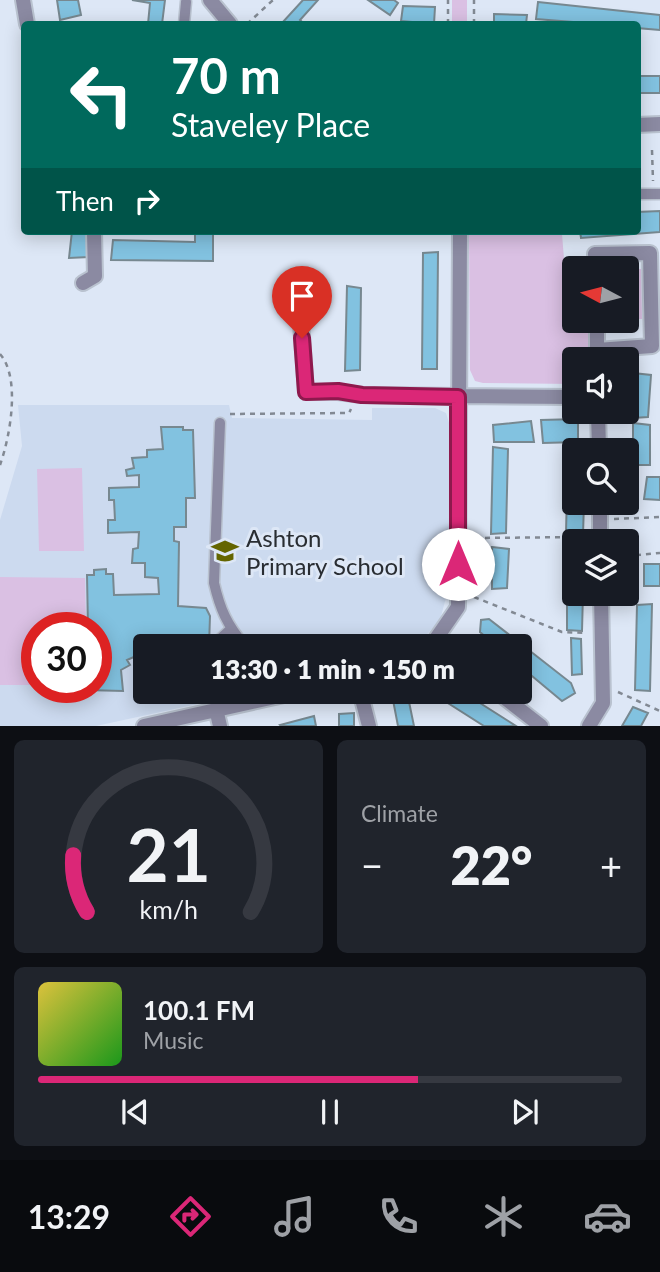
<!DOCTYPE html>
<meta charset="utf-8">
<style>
body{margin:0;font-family:Lato,sans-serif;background:#20242c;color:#f1f3f6;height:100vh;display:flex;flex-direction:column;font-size:26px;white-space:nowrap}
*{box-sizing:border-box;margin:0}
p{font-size:23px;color:#9ea1a6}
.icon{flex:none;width:38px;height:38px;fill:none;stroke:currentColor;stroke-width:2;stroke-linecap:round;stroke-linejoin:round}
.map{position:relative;height:726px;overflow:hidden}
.details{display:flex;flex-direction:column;gap:14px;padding:14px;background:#0d0f14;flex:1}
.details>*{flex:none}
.top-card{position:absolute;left:21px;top:21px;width:620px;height:214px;border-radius:7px;box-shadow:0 4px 18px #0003;background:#00695c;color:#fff;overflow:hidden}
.needle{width:46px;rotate:277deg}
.tools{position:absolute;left:562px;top:256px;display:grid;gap:14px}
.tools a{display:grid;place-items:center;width:77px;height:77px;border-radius:7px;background:#171b24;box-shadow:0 4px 18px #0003;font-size:35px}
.speed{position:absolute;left:21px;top:612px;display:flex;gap:14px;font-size:35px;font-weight:700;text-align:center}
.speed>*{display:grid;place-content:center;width:91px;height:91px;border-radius:50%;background:#171b24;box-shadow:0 4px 18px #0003;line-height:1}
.speed .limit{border:10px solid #d22;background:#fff;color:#111}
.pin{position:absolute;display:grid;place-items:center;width:60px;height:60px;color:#fff;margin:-72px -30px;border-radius:50% 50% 50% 0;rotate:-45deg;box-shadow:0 0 7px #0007}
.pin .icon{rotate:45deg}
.me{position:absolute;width:77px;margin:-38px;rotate:0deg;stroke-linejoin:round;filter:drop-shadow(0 0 5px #0008)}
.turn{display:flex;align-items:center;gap:24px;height:147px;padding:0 35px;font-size:32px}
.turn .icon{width:91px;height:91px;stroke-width:2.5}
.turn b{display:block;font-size:49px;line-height:60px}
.then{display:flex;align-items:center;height:66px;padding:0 35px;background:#0003;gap:14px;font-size:26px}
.big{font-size:52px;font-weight:800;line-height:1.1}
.details .card{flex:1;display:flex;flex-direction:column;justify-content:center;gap:10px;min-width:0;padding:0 24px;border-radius:10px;background:#20242c}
.details .dial{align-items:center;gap:0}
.dial svg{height:182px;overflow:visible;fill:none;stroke:#363941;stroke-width:7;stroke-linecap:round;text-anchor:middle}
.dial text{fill:#f1f3f6;stroke:none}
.song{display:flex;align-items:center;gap:21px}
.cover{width:84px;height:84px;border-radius:10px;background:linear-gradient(135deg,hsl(50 70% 55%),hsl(120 70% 35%))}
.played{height:7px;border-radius:4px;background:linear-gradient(90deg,#db2777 65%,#363941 65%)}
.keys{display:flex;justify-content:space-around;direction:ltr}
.heat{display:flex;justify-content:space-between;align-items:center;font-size:38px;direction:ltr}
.details .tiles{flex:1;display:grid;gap:14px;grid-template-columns:1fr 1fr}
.card:last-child{grid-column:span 2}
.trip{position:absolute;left:133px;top:634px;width:399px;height:70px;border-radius:7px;background:#171b24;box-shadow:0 4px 18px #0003;font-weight:800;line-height:70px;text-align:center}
.menu{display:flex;height:112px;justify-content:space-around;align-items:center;background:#090b0e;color:#9ea1a6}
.menu .icon{width:49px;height:49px}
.menu .selected{color:#db2777}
.menu b{font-size:32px;color:#f1f3f6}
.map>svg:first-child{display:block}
</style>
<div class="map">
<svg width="660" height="726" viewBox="0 0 660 726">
<rect width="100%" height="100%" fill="#dde7f6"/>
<path fill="#ccdaef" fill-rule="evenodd" d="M18,405H229L232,418L372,420V408H435L446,413L450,426V583L440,620L421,641L414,646H145V691H243L239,695L96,726H0V520L22,446ZM37,628H96V688H37Z"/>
<path fill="#dac0e3" d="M452,0H467V24H452Z
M562,234L565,271H574V320H589V359H574V384L483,383L475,381L470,370L469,235Z
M627,269H641L642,319H627Z
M82,468L84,551H39L37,469Z
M0,577L85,578L86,628H37V685H0Z"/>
<path fill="#82c2e0" stroke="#778890" stroke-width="2" d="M57,0H78L81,15L60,20Z
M132,0H165L162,24H148L150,3Z
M303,0H318L300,20L304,24H283L282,23Z
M368,0H394L398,3L390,15Z
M538,2L660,15V30L637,28V24H598L536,19Z
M403,6L435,7L434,24L401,21Z
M494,14L527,15L526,24H494Z
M637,76H660V93H637Z
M660,211V232L581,238L580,231H637V212Z
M72,231L91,233L89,257L69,258Z
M195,231H213V261L111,260L113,240L195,242Z
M438,252L437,369H422L423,253Z
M347,286L361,288L360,370L345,371Z
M633,373L651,375L648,417L633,418Z
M578,419V442L543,443L541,420Z
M531,421L534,442H494L493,425Z
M633,423L650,425V465H633Z
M161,427H183V430H193L195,498H186V527H174V541L179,542L178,606L206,608L210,616L209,646H145V656H136L127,660L130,665L121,670L123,691L86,690V688H96V628H88L87,575H94V570L106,569V574H113L114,595L159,594L158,578L145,577V563H132L133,549L138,548L139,532L108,533V520H115L114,500H109V488L139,487V475L127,476L126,470L134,468L132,458L147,457V450L163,449Z
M493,447L508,449L506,533L491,534Z
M568,448H585V450H574V502H584L583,535L566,533Z
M647,477H660V500L644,499Z
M567,545H574V593H583L582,631L567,630Z
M492,547L509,549L507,588L492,589Z
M644,564H660V586H644Z
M652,604L650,691L635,690L637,605Z
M489,619L571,683L575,693L562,701L520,666V646H496L480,632L481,620Z
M571,638L581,639L582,674L572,675Z
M429,691H461L516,726H484Z
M408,697L414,726H398L393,700Z
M633,707L648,713L641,726H622Z
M354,713V726H339V714Z
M314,716L316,726H281L280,725Z"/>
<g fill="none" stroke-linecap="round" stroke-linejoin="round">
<defs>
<path id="lane" d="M184,24L186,2
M637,194H660
M220,423L214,583C220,609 227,625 245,646
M216,646L218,641L231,629
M143,683H145"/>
<path id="street" d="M23,0L27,24
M210,0L230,24
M637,125L660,124
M596,268L595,254L650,253L652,346L597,350
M83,283L95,276L94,231
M300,310L306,392H338L362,395L574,397
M597,320V357
M598,411L599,450
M600,502V541
M431,646L458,607L460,231
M360,691L369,726
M496,691L541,726
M216,709L220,726
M144,726L302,691
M589,726L603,703L601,593"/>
</defs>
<use href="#lane" stroke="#b9c2cf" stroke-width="13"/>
<use href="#street" stroke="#b9c2cf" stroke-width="18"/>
<path stroke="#828993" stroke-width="2.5" stroke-dasharray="5 5" stroke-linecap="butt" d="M247,24L273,0
M448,24V0
M474,24V0
M652,150L653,181
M0,354C21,378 10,437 0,465
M230,414L349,413L351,409
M614,519L660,517
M475,538L584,537
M626,556L660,553
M474,597L562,632L587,633
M618,692L660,711"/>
<use href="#lane" stroke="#8b8aa2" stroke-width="10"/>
<use href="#street" stroke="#8b8aa2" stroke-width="14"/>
</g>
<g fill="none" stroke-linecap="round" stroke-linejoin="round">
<defs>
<path id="route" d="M302,338L306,392L338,391L362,395L458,397V564"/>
</defs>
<use href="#route" stroke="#8e194d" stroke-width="18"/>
<use href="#route" stroke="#db2777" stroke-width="12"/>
</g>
<defs>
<symbol id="school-bare" viewBox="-9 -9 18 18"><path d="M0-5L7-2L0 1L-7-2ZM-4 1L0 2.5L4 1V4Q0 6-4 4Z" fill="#646500" stroke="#dde7f6" stroke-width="2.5" paint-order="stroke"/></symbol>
</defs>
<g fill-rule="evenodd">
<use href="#school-bare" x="206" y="532" width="38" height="38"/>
</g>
<g text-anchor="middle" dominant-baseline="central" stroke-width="6" stroke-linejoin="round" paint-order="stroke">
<g font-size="24" fill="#292d32" stroke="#dde7f6" text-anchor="start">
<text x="246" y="537">Ashton<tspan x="246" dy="28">Primary School</tspan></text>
</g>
</g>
</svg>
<div class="tools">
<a><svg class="needle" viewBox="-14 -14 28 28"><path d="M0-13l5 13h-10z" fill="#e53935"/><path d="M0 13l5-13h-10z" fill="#9ea1a6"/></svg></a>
<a><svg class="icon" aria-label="sound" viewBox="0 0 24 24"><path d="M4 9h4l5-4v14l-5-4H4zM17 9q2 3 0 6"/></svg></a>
<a><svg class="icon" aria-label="search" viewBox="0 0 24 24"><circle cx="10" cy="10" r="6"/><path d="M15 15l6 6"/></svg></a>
<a><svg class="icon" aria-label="layers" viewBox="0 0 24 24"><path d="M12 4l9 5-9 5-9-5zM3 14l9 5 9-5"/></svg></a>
</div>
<div class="speed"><div class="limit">30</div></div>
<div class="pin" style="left:302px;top:338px;background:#d93025"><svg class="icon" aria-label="arrive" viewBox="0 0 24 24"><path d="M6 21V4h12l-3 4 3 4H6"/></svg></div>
<svg class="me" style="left:458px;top:564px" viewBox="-20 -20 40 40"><circle r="19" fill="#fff"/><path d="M0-13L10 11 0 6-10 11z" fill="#db2777"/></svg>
<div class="trip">13:30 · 1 min · 150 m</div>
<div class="top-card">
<div class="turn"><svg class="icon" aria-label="left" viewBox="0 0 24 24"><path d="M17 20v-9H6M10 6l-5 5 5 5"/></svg><div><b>70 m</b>Staveley Place</div></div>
<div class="then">Then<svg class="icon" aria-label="right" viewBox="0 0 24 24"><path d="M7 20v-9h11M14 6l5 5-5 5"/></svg></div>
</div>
</div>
<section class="details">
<div class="tiles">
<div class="card dial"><svg viewBox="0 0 100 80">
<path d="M14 69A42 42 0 1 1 86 69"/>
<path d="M14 69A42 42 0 0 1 8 44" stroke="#db2777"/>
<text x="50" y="56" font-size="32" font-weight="700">21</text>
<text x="50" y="72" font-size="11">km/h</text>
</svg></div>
<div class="card"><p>Climate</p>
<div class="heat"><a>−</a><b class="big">22°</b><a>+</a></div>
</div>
<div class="card">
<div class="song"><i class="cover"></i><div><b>100.1 FM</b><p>Music</p></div></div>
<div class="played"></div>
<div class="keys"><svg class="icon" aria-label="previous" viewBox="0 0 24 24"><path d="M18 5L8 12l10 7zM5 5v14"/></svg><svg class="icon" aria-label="pause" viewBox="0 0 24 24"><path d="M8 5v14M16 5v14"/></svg><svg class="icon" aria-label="next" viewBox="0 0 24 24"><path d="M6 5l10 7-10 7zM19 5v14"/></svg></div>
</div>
</div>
</section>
<nav class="menu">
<b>13:29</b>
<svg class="icon selected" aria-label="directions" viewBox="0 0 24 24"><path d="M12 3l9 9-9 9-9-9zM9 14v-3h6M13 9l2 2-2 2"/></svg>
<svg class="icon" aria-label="music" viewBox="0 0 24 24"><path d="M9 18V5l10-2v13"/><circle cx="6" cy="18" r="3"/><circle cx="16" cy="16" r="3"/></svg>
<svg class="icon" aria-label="phone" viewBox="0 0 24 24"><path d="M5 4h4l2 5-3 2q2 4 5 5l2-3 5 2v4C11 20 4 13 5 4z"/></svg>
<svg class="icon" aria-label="climate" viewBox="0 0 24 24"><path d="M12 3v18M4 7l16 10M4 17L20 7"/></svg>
<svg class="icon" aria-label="car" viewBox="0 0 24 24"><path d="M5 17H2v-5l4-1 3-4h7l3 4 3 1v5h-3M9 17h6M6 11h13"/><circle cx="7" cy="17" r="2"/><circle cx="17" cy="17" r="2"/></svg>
</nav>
